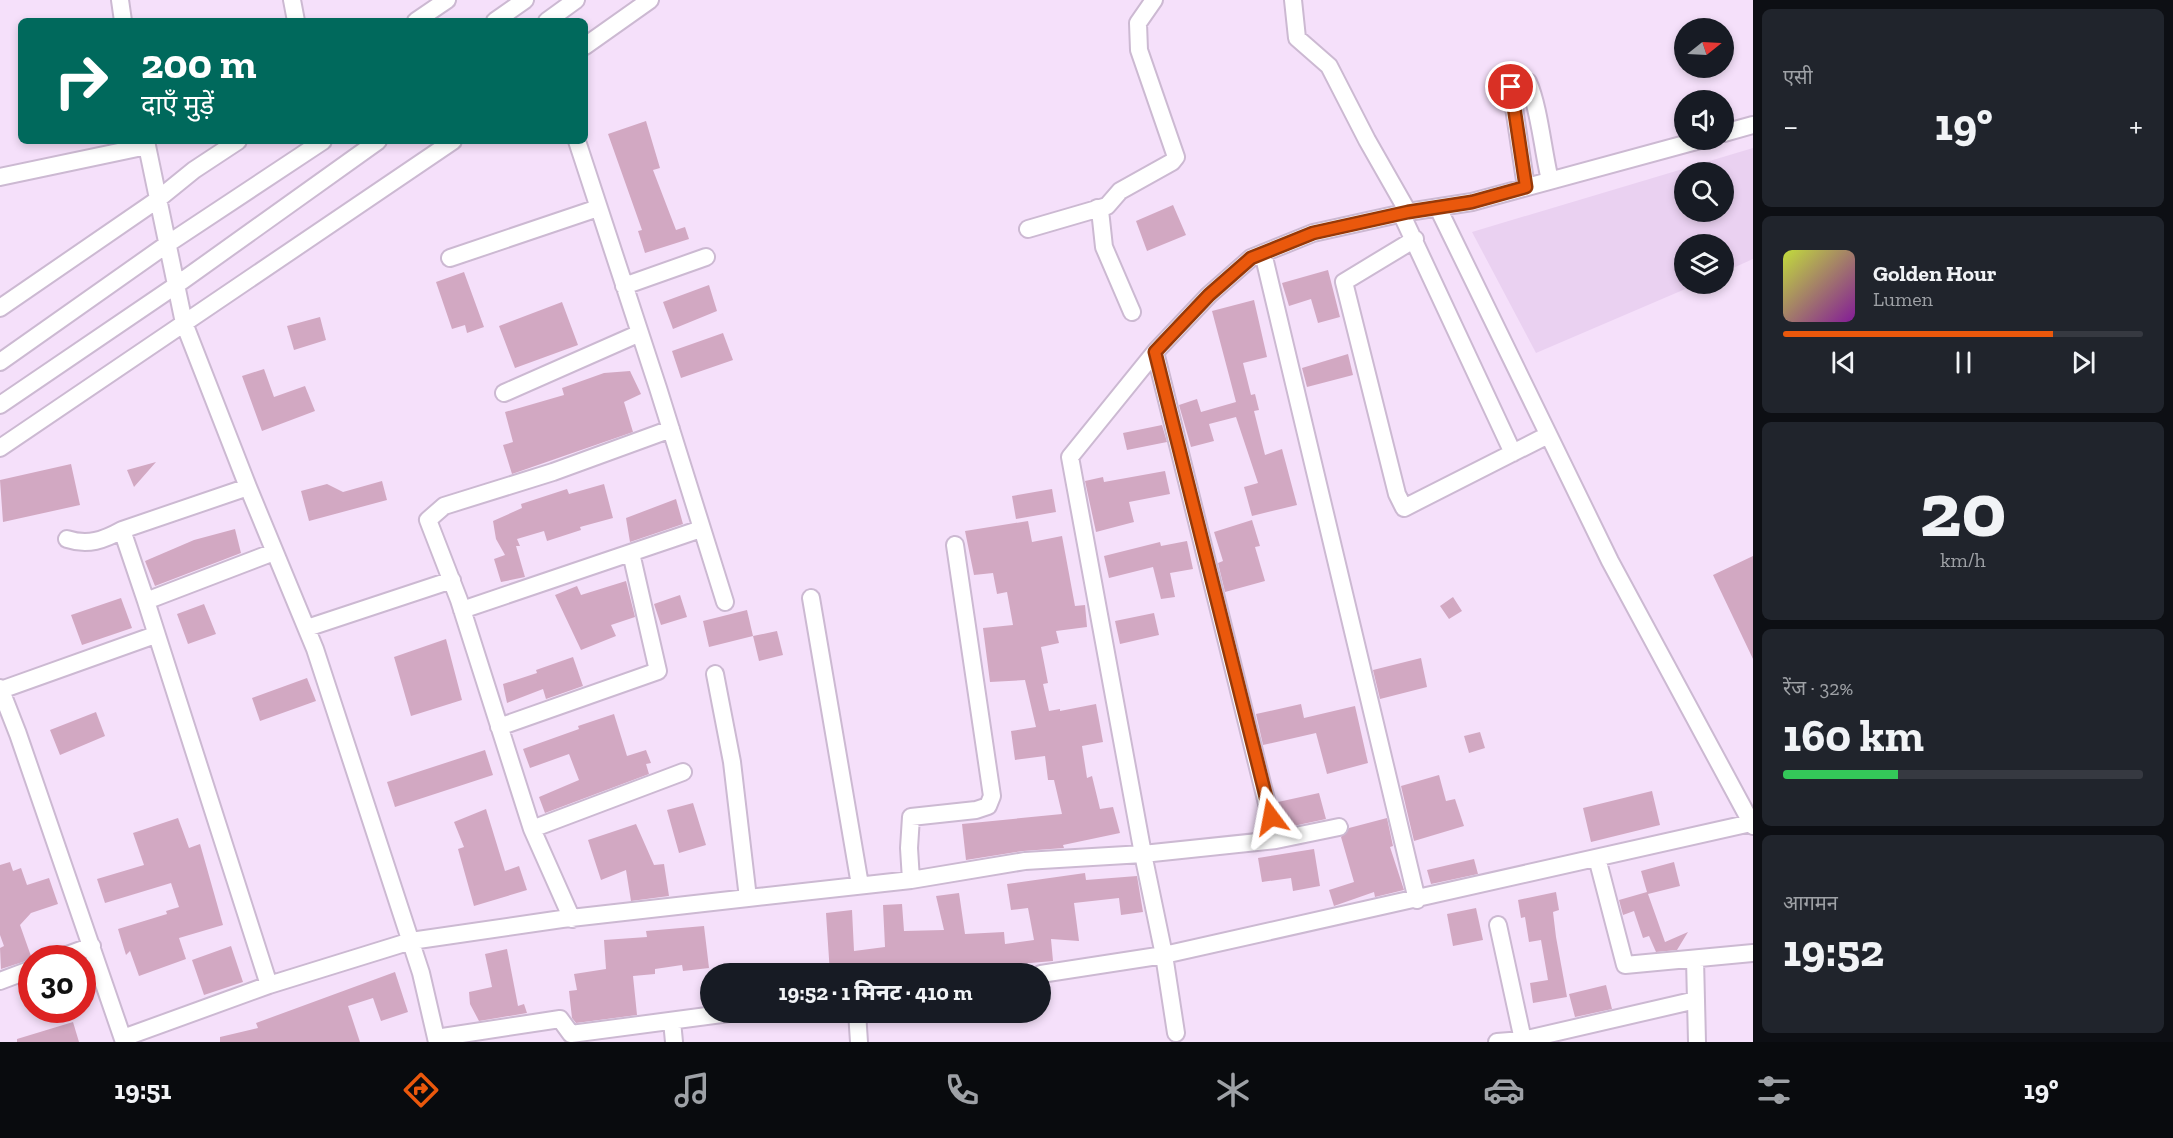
<!DOCTYPE html>
<html lang="hi">
<meta charset="utf-8">
<style>
body{margin:0;font-family:"Zilla Slab","Noto Sans Devanagari",serif;background:#20242c;color:#f1f3f6;height:100vh;display:flex;flex-direction:column;font-size:22px;white-space:nowrap}
*{box-sizing:border-box;margin:0}
p{font-size:20px;color:#9ea1a6}
.icon{flex:none;width:33px;height:33px;fill:none;stroke:currentColor;stroke-width:2;stroke-linecap:round;stroke-linejoin:round}
.map{position:relative;flex:1;overflow:hidden}
.drawer{display:flex;flex-direction:column;gap:9px;padding:9px;background:#0d0f14;width:420px}
.drawer>*{flex:none}
.hud{position:absolute;left:18px;top:18px;width:570px;height:126px;border-radius:9px;box-shadow:0 3px 9px #0003;background:#00695c;color:#fff;overflow:hidden}
.needle{width:39px;rotate:72deg}
.controls{position:absolute;left:1674px;top:18px;display:grid;gap:12px}
.controls a{display:grid;place-items:center;width:60px;height:60px;border-radius:50%;background:#171b24;box-shadow:0 3px 9px #0003;font-size:30px}
.speed{position:absolute;left:18px;top:945px;display:flex;gap:12px;font-size:30px;font-weight:700;text-align:center}
.speed>*{display:grid;place-content:center;width:78px;height:78px;border-radius:50%;background:#171b24;box-shadow:0 3px 9px #0003;line-height:1}
.speed .limit{border:9px solid #d22;background:#fff;color:#111}
.pin{position:absolute;display:grid;place-items:center;width:51px;height:51px;color:#fff;margin:-26px;border:3px solid #fff;border-radius:50%;box-shadow:0 2px 6px #0007}
.me{position:absolute;width:66px;margin:-33px;rotate:347deg;stroke-linejoin:round;filter:drop-shadow(0 0 4px #0008)}
.turn{display:flex;align-items:center;gap:21px;height:126px;padding:0 24px;font-size:27px}
.turn .icon{width:78px;height:78px;stroke-width:2.5}
.turn b{display:block;font-size:42px;line-height:51px}
.big{font-size:45px;font-weight:800;line-height:1.1}
.drawer .card{flex:1;display:flex;flex-direction:column;justify-content:center;gap:9px;min-width:0;padding:0 21px;border-radius:9px;background:#20242c}
.drawer .dial{align-items:center;gap:0}
.dial b{font-size:78px;line-height:1}
.song{display:flex;align-items:center;gap:18px}
.cover{width:72px;height:72px;border-radius:9px;background:linear-gradient(135deg,hsl(70 70% 55%),hsl(290 70% 35%))}
.played{height:6px;border-radius:3px;background:linear-gradient(90deg,#ea580c 75%,#363941 75%)}
.keys{display:flex;justify-content:space-around;direction:ltr}
.heat{display:flex;justify-content:space-between;align-items:center;font-size:33px;direction:ltr}
.charge{height:9px;border-radius:4px;background:linear-gradient(90deg,#34c759 32%,#363941 0)}
.trip{position:absolute;left:700px;top:963px;width:351px;height:60px;border-radius:30px;background:#171b24;box-shadow:0 3px 9px #0003;font-weight:800;line-height:60px;text-align:center}
.tab-bar{display:flex;height:96px;justify-content:space-around;align-items:center;background:#090b0e;color:#9ea1a6}
.tab-bar .icon{width:42px;height:42px}
.tab-bar .current{color:#ea580c}
.tab-bar b{font-size:27px;color:#f1f3f6}
main{display:flex;flex:1;min-height:0}
.map>svg:first-child{display:block}
</style>
<main>
<div class="map">
<svg width="1753" height="1042" viewBox="0 0 1753 1042">
<rect width="100%" height="100%" fill="#f5e0fa"/>
<path fill="#ead1f1" fill-rule="evenodd" d="M1753,148V259L1724,272V244H1684V284H1697L1536,353L1472,232ZM1684,172H1724V212H1684Z"/>
<path fill="#d2a8c2" d="M646,121L660,168L653,170L676,230L685,227L689,239L645,253L638,231L642,230L608,134Z
M1173,205L1186,235L1147,251L1136,221Z
M1328,270L1340,317L1318,323L1311,299L1289,306L1282,283Z
M464,272L484,327L467,333L465,325L452,329L436,282Z
M709,285L717,311L673,329L663,302Z
M1254,300L1267,357L1243,363L1251,395L1255,394L1259,410L1254,411L1265,455L1282,449L1297,505L1252,516L1244,487L1258,483L1236,417L1209,424L1214,441L1191,447L1179,405L1197,399L1201,412L1236,402L1212,311Z
M562,302L578,345L515,368L499,326Z
M320,317L326,340L294,350L287,326Z
M723,333L733,360L681,378L672,351Z
M1348,354L1353,375L1307,387L1302,368Z
M264,369L274,397L305,386L315,411L262,431L242,376Z
M630,371L641,394L624,402L633,432L512,474L503,445L513,442L505,412L564,395L562,388L604,373Z
M1162,425L1167,442L1127,450L1123,433Z
M156,462L134,487L127,470Z
M71,464L80,505L3,522L0,480Z
M1165,471L1170,494L1129,502L1134,522L1096,532L1085,481L1103,477L1104,482Z
M382,481L387,500L309,521L301,491L327,484L343,492Z
M604,484L613,518L580,527L581,530L547,541L544,531L517,539L520,546H516L525,577L501,582L494,559L505,555L496,539L493,521L522,508L521,504L567,489L569,494Z
M1052,489L1056,512L1016,519L1012,496Z
M676,499L683,524L630,542L626,518Z
M1252,520L1260,546L1255,547L1265,581L1225,592L1218,563L1223,561L1214,532Z
M1028,521L1032,542L1062,536L1075,606L1085,605L1087,627L1056,631L1059,643L1041,647L1048,683L1043,684L1049,711L1060,709V711L1096,704L1103,742L1082,746L1087,778L1092,776L1100,809L1113,807L1120,833L1063,845L1064,848L1023,851L966,860L962,824L1062,814L1054,780H1048L1045,756L1015,760L1011,731L1036,727L1025,680L990,682L983,628L1013,625L1007,592L997,594L993,573L974,575L965,531Z
M235,529L241,553L155,586L145,561L194,540Z
M1187,541L1193,569L1170,573L1175,597L1161,599L1153,567L1109,578L1104,556L1160,542L1161,546Z
M1753,556V659L1713,575Z
M626,581L635,617L611,625L616,636L581,650L555,595L577,586L581,595Z
M680,595L687,617L661,625L654,604Z
M1453,597L1462,611L1449,619L1440,606Z
M121,598L132,628L82,645L71,615Z
M204,604L216,634L188,644L177,614Z
M747,610L753,636L709,647L703,621Z
M1154,613L1159,635L1120,644L1115,621Z
M777,631L783,655L759,661L753,636Z
M446,639L462,700L411,716L394,657Z
M573,657L583,686L546,699L543,689L507,703L503,684L537,673L536,670Z
M1421,658L1427,687L1380,699L1373,670Z
M307,678L316,701L260,721L252,698Z
M1301,704L1304,718L1355,706L1368,763L1327,774L1316,733L1263,745L1256,714Z
M96,712L105,736L60,755L50,730Z
M614,714L627,756L646,750L651,763L646,764L649,774L545,813L539,797L579,780L569,754L530,768L523,749L579,729L578,726Z
M1480,732L1485,748L1469,753L1464,736Z
M485,750L493,775L395,807L387,782Z
M1439,775L1446,801L1455,799L1464,826L1414,841L1401,786Z
M1652,791L1660,825L1591,842L1583,808Z
M1319,793L1326,819L1284,828L1278,802Z
M693,803L706,845L679,853L667,810Z
M486,809L505,871L519,866L527,890L474,906L458,849L464,847L454,822Z
M178,818L189,848L200,844L223,925L179,938L186,959L139,976L130,951L126,955L118,929L167,914L166,911L179,907L171,883L105,903L97,879L144,865L133,833Z
M1387,818L1393,846L1390,847L1404,890L1375,897L1374,892L1334,906L1329,890L1354,882L1341,837L1349,828Z
M636,824L654,865L664,864L669,896L631,901L626,870L601,880L588,840Z
M1314,849L1320,886L1293,891L1291,878L1262,882L1258,858Z
M1474,859L1478,874L1431,884L1427,870Z
M10,862L13,871L21,868L27,885L49,878L58,904L31,913L20,925L32,959L1,969L0,948L4,946L0,935V865Z
M1674,862L1680,886L1648,894L1665,942L1688,932L1677,950L1656,952L1649,936L1643,938L1634,911L1623,915L1619,900L1647,892L1641,871Z
M1085,873L1086,880L1137,876L1143,912L1121,915L1119,898L1074,903L1079,941L1051,939L1053,961L1007,965L1008,971L985,974H830L826,913L852,910L854,951L885,947L883,905L902,904L904,931L944,930L936,896L959,893L965,934L1004,932L1005,944L1034,940L1028,908L1011,910L1007,884Z
M1556,892L1559,910L1553,912L1556,937L1567,997L1533,1003L1530,983L1548,980L1541,940L1529,942L1525,917L1521,918L1518,900Z
M1476,908L1483,940L1453,946L1447,914Z
M704,926L709,968L683,971L682,965L655,969V974L633,976L637,1015L576,1023L572,1018L569,991L577,990L574,974L606,969L604,940L647,937L646,931Z
M231,946L243,982L204,995L192,960Z
M507,949L518,1006L524,1004L527,1013L479,1021L470,1004L469,992L492,987L485,954Z
M395,972L408,1012L381,1021L373,998L348,1006L360,1042H220V1037L258,1028L256,1023Z
M1606,985L1612,1009L1575,1017L1569,994Z
M73,1022L79,1042H17V1039Z"/>
<g fill="none" stroke-linecap="round" stroke-linejoin="round">
<defs>
<path id="minor" d="M120,0L123,21
M292,0L296,21
M1293,0L1297,38L1329,66L1367,140L1408,212
M416,21L447,0
M495,21L525,0
M547,21L576,0
M585,46L650,0
M1724,133L1753,125
M146,141L184,323L248,487L315,649L421,973L437,1042
M577,141L658,388L725,602
M0,177L147,146
M1526,187L1511,88L1518,80L1528,82C1539,106 1543,152 1550,180
M1097,208L1100,210L1104,247L1132,312
M1438,208L1610,561L1753,826
M1401,213L1513,453
M1028,229L1107,206L1120,191L1172,162L1176,157L1139,50L1138,23L1154,0
M1415,239L1344,282L1397,494L1404,508L1548,435
M1263,253L1417,900
M450,258L598,208
M624,286L706,257
M0,308L157,200L194,170L238,141
M1155,352L1070,457L1143,854L1276,840L1155,352L1209,295L1251,258L1313,233L1408,212L1472,202L1700,140
M0,362L166,245L323,141
M504,393L640,333
M0,405L175,286L378,141
M671,429L553,472L444,506L428,520L459,600L532,829L683,772
M0,448L453,141
M67,539C88,546 104,540 122,530
M811,598L860,885
M146,601L122,530L248,487
M462,610L701,529
M307,628L452,580
M715,674L732,762L748,898L911,880L1025,861L1143,854L1164,955L1751,823
M0,688L18,734L124,1042
M1,690L155,635
M499,727L658,671L631,553
M532,829L572,919
M1276,840L1339,827
M1597,858L1625,965L1753,953
M911,880L909,848L911,817L976,810L988,806L992,796L955,545
M1498,925L1523,1040L1696,1000
M59,958L92,946
M1695,959L1697,1042
M1041,974L1164,955L1176,1033
M0,981L32,969
M269,985L146,601L274,552
M857,1012L859,1042
M672,1021L674,1042
M123,1038L269,985L411,941L562,919L748,898
M436,1038L560,1019L571,1034L737,1012
M1497,1042L1523,1040"/>
</defs>
<use href="#minor" stroke="#ccb9d2" stroke-width="20"/>
<use href="#minor" stroke="#fff" stroke-width="16"/>
</g>
<g fill="none" stroke-linecap="round" stroke-linejoin="round">
<defs>
<path id="route" d="M1271,817L1155,352L1209,295L1251,258L1313,233L1408,212L1472,202L1526,187L1511,87"/>
</defs>
<use href="#route" stroke="#983908" stroke-width="15"/>
<use href="#route" stroke="#ea580c" stroke-width="10"/>
</g>
</svg>
<div class="controls">
<a><svg class="needle" viewBox="-14 -14 28 28"><path d="M0-13l5 13h-10z" fill="#e53935"/><path d="M0 13l5-13h-10z" fill="#9ea1a6"/></svg></a>
<a><svg class="icon" aria-label="sound" viewBox="0 0 24 24"><path d="M4 9h4l5-4v14l-5-4H4zM17 9q2 3 0 6"/></svg></a>
<a><svg class="icon" aria-label="search" viewBox="0 0 24 24"><circle cx="10" cy="10" r="6"/><path d="M15 15l6 6"/></svg></a>
<a><svg class="icon" aria-label="layers" viewBox="0 0 24 24"><path d="M12 4l9 5-9 5-9-5zM3 14l9 5 9-5"/></svg></a>
</div>
<div class="speed"><div class="limit">30</div></div>
<div class="pin" style="left:1511px;top:87px;background:#d93025"><svg class="icon" aria-label="arrive" viewBox="0 0 24 24"><path d="M6 21V4h12l-3 4 3 4H6"/></svg></div>
<svg class="me" style="left:1271px;top:817px" viewBox="-20 -20 40 40"><path d="M0-17L14 15 0 8-14 15z" fill="#ea580c" stroke="#fff" stroke-width="4"/></svg>
<div class="trip">19:52 · 1 मिनट · 410 m</div>
<div class="hud">
<div class="turn"><svg class="icon" aria-label="right" viewBox="0 0 24 24"><path d="M7 20v-9h11M14 6l5 5-5 5"/></svg><div><b>200 m</b>दाएँ मुड़ें</div></div>
</div>
</div>
<section class="drawer">
<div class="card"><p>एसी</p>
<div class="heat"><a>−</a><b class="big">19°</b><a>+</a></div>
</div>
<div class="card">
<div class="song"><i class="cover"></i><div><b>Golden Hour</b><p>Lumen</p></div></div>
<div class="played"></div>
<div class="keys"><svg class="icon" aria-label="previous" viewBox="0 0 24 24"><path d="M18 5L8 12l10 7zM5 5v14"/></svg><svg class="icon" aria-label="pause" viewBox="0 0 24 24"><path d="M8 5v14M16 5v14"/></svg><svg class="icon" aria-label="next" viewBox="0 0 24 24"><path d="M6 5l10 7-10 7zM19 5v14"/></svg></div>
</div>
<div class="card dial"><b>20</b><p>km/h</p></div>
<div class="card"><p>रेंज · 32%</p><b class="big">160 km</b><div class="charge"></div></div>
<div class="card"><p>आगमन</p><b class="big">19:52</b></div>
</section>
</main>
<nav class="tab-bar">
<b>19:51</b>
<svg class="icon current" aria-label="directions" viewBox="0 0 24 24"><path d="M12 3l9 9-9 9-9-9zM9 14v-3h6M13 9l2 2-2 2"/></svg>
<svg class="icon" aria-label="music" viewBox="0 0 24 24"><path d="M9 18V5l10-2v13"/><circle cx="6" cy="18" r="3"/><circle cx="16" cy="16" r="3"/></svg>
<svg class="icon" aria-label="phone" viewBox="0 0 24 24"><path d="M5 4h4l2 5-3 2q2 4 5 5l2-3 5 2v4C11 20 4 13 5 4z"/></svg>
<svg class="icon" aria-label="climate" viewBox="0 0 24 24"><path d="M12 3v18M4 7l16 10M4 17L20 7"/></svg>
<svg class="icon" aria-label="car" viewBox="0 0 24 24"><path d="M5 17H2v-5l4-1 3-4h7l3 4 3 1v5h-3M9 17h6M6 11h13"/><circle cx="7" cy="17" r="2"/><circle cx="17" cy="17" r="2"/></svg>
<svg class="icon" aria-label="filters" viewBox="0 0 24 24"><path d="M4 7h16M4 17h16"/><circle cx="9" cy="7" r="2"/><circle cx="15" cy="17" r="2"/></svg>
<b>19°</b>
</nav>
